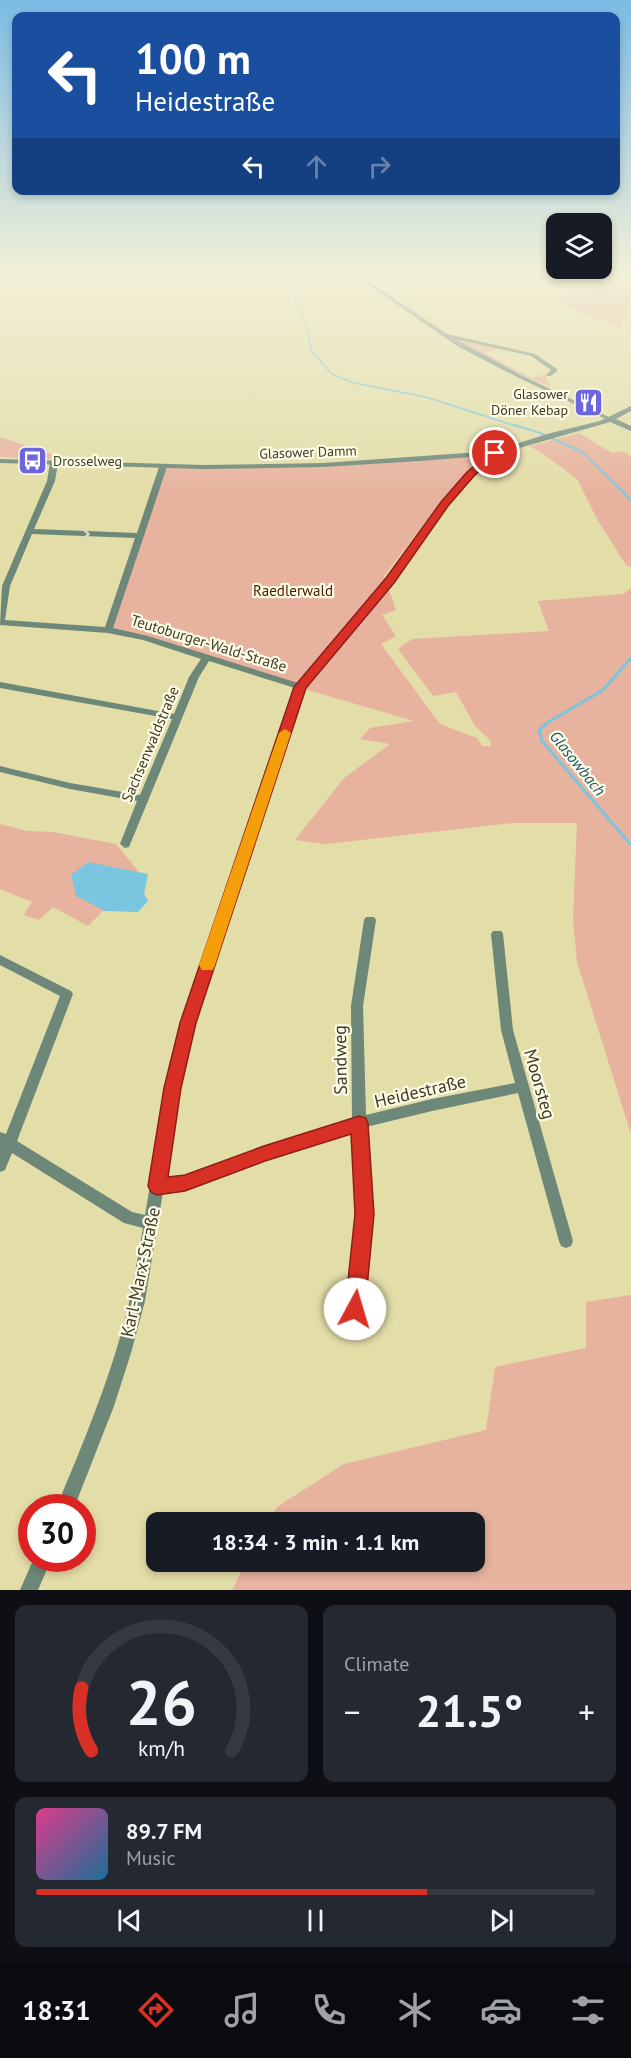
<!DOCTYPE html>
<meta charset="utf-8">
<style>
body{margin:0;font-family:"PT Sans",sans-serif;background:#242831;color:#f1f3f6;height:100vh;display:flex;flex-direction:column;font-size:22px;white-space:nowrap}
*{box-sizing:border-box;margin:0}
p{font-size:20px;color:#9ea1a6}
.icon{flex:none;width:33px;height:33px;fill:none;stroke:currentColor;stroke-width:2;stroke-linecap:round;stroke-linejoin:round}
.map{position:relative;height:1590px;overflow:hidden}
.details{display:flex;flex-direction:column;gap:15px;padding:15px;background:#0d0f14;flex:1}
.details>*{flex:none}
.banner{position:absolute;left:12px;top:12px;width:608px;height:183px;border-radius:12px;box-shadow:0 3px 9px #0003;background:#1a4fa0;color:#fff;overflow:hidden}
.buttons{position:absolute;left:546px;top:213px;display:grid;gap:12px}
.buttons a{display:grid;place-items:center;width:66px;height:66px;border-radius:12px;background:#171b24;box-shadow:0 3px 9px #0003;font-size:30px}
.speed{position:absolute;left:18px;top:1494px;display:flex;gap:12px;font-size:30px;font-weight:700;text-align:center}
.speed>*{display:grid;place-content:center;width:78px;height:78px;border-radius:50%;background:#171b24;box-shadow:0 3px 9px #0003;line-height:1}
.speed .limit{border:9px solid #d22;background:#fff;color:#111}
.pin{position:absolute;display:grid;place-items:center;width:51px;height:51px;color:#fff;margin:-26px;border:3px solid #fff;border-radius:50%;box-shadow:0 2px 6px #0007}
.me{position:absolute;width:66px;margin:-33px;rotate:6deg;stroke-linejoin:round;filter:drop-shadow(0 0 4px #0008)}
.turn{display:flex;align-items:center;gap:21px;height:126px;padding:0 24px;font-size:27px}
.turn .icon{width:78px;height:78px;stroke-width:2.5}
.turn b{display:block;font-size:42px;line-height:51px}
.lanes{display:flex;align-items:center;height:57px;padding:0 24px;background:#0003;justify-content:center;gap:30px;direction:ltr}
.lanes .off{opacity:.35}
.big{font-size:45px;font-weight:700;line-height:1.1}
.details .card{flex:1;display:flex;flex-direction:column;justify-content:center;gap:9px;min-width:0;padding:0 21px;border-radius:12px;background:#242831}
.details .dial{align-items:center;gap:0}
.dial svg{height:156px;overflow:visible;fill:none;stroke:#363941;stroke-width:7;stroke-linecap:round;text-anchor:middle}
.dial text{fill:#f1f3f6;stroke:none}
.song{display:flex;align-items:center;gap:18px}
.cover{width:72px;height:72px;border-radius:9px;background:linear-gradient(135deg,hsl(330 70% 55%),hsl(200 70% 35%))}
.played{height:6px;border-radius:3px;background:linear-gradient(90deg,#d93025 70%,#363941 70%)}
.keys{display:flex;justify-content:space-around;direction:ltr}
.heat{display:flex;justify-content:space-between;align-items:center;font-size:33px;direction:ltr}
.details .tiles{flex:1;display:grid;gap:15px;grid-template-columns:1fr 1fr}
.card:last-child{grid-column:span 2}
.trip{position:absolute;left:146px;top:1512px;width:339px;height:60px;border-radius:12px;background:#171b24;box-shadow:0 3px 9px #0003;font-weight:700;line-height:60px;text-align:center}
.menu{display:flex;height:96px;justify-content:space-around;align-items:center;background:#090b0e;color:#9ea1a6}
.menu .icon{width:42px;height:42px}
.menu .active{color:#d93025}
.menu b{font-size:27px;color:#f1f3f6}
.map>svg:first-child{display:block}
</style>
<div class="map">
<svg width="631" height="1590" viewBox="0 0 631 1590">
<rect width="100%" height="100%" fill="#e3dda8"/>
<path fill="#e7b29e" d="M383,273H447L452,281L457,282L420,288V280C401,270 386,286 367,276Z
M619,273H631V298L620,328L548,299L629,281Z
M451,338L502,348L485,353L532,378L545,374L550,387L506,368Z
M579,433L612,453L622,451L631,456V567L626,565L597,519L577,479L542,453L529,446Z
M0,437L54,455L51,459L0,457Z
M477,456L483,459L440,503L384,576L396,610L382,615L396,636L381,644L440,724L477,738L482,746H491L490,740L475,726L456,692L433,696L398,649L412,639L549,631L538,601L623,594L631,588V1134L577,962L573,919L577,823H513L326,844L295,840L344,778L390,744L360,739L370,728L414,721L301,688L111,628L167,468H238Z
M0,824L27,831L53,832L116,844L138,871L135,879L88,926L53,907L39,920L24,915L32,902L0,889Z
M631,1295V1590H232L246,1562H474V1522H268L277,1507L344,1464L486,1430L495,1367L586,1348V1302Z"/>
<path fill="#7ac5df" d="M88,862L148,874L144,894L148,901L138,912L105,911L76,896L71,875Z"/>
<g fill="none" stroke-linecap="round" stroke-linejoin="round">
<path stroke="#7ac5df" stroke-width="1.5" d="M295,273L289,282L307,331L312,352L332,374L354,383L426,397L519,427"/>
<path stroke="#7ac5df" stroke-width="2" d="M515,425L540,433L582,452L631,500"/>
<path stroke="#7ac5df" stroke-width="3" d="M631,658L603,690L550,721L539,730L542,741L631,845"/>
<path fill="#6d8779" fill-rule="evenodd" d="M351,273H357L447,334L535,354L557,369V371L551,376H547L546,375L551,370L531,356L455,339L521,375L615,420L610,421L517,377L457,346Z
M492,451L499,453L474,476L447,506L393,583L305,688L190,1036L177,1102L165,1179L185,1177L264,1148L352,1119L351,1006L364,920L366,917H374L376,920L363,1006L366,1115L432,1099L515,1083L501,1030L491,934L493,931H501L503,934L513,1030L573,1241L571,1246L566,1248L561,1246L559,1241L518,1093L432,1111L366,1127L372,1214L363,1309L360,1314L355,1317L350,1314L347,1309L358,1214L353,1131L265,1160L185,1189L163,1192L145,1301L131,1353L114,1406L74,1508H56C81,1448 106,1389 123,1327C132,1294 137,1261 143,1228L124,1223L12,1153L5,1170L0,1172V1132L6,1134L60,996L0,965V955L71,991L73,994L17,1141L132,1212L145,1215L164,1102L178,1036L295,688L209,661L199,677L129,847L125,848L120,844L137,801L70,789L0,772V766L70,783L140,795L172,719L0,688V682L174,714L189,677L201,659L143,640L108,633L0,625L2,586L47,481L50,463L54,461L58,463L55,481L34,529L137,533L159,467L163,465L167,467L113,628L148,636L298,683L387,579L441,502L468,472ZM32,534L135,538L105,627L5,620L10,586Z
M34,1558H52L38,1590H20Z"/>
<path fill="#6d8779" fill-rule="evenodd" d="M631,406V411L616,419L631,426V431L610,422L495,455L420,461L323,467L204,469L0,463V459L204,465L323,463L494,451L547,434L600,421Z"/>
</g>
<defs><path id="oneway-chevron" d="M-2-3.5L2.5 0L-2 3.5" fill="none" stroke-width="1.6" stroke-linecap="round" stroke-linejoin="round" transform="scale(1.5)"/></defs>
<use stroke="#d3d9c6" href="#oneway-chevron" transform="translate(85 534) rotate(2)"/>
<linearGradient id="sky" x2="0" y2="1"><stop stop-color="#7cbbe4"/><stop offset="0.55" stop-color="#f2f0d8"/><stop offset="1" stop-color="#f2f0d8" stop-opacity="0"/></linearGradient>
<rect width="631" height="496" fill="url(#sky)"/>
<path fill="#d93025" stroke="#8d1f18" stroke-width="1.5" d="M492,451L500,453L474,476L448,506L394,583L306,688L196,1023L181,1088L168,1177L185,1175L264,1146L359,1116L366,1118L368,1124L374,1214L365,1309L362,1316L355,1319L348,1316L345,1309L355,1214L351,1134L265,1161L185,1191L157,1195L151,1192L148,1186L164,1088L180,1023L294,687L386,578L441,502L467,472Z"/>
<path fill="#f59e0b" d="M285,729L291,733L215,965L213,970H202L199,965L279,733Z"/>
<defs>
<symbol id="restaurant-square" viewBox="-11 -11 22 22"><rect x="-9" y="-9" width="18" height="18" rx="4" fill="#6c65df" stroke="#fffce7"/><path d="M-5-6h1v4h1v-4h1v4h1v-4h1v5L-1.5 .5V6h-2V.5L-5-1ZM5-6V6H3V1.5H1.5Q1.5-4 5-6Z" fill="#fff"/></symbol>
<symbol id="bus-square" viewBox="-11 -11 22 22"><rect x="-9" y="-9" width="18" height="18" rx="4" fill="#6c65df" stroke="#fffce7"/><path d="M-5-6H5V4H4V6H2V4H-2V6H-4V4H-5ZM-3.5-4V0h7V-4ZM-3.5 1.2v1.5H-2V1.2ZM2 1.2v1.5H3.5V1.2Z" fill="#fff"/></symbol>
</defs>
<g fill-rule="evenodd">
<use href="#restaurant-square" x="572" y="386" width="33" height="33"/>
<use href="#bus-square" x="16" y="444" width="33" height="33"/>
</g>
<g text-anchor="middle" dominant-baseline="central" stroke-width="4.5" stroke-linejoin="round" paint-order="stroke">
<g font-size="14" fill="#3e3b26" stroke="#fffce7" text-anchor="end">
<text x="568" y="394">Glasower<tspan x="568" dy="16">Döner Kebap</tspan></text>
<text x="53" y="461" text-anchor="start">Drosselweg</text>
</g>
<g font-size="14" fill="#3e3b26" stroke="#fffce7">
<text transform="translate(308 452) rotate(-2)">Glasower Damm</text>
</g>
<g font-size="15" fill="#4d1600" stroke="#fffce7">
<text x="293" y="590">Raedlerwald</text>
</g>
<g font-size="15" fill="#3e3b26" stroke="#fffce7">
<text transform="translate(209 643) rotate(17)">Teutoburger-Wald-Straße</text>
<text transform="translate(150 744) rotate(-67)">Sachsenwaldstraße</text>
</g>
<g font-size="16" font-style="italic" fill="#1b586a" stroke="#fffce7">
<text transform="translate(578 763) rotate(51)">Glasowbach</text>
</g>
<g font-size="18" fill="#3e3b26" stroke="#fffce7">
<text transform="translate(340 1060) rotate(-91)">Sandweg</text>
<text transform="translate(540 1084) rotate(74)">Moorsteg</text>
<text transform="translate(420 1091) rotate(-13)">Heidestraße</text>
<text transform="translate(140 1272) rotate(-78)">Karl-Marx-Straße</text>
</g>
</g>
</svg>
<div class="buttons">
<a><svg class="icon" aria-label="layers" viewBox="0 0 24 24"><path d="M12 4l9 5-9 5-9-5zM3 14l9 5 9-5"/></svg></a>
</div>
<div class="speed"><div class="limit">30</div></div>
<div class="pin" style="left:495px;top:453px;background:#d93025"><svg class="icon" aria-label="arrive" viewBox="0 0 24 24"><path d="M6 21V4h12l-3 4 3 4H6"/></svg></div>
<svg class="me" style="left:355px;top:1309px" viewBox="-20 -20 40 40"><circle r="19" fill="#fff"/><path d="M0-13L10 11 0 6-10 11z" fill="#d93025"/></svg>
<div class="trip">18:34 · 3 min · 1.1 km</div>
<div class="banner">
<div class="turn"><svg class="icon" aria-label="left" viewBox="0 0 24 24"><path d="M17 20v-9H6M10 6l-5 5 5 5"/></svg><div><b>100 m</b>Heidestraße</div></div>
<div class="lanes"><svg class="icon" aria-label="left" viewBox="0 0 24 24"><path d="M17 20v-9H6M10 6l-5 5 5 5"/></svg><svg class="icon off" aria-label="ahead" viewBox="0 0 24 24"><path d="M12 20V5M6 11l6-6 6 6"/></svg><svg class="icon off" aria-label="right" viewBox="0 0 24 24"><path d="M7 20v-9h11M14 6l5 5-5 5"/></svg></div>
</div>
</div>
<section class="details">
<div class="tiles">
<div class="card dial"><svg viewBox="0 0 100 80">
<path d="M14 69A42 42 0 1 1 86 69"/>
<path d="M14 69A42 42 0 0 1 9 37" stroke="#d93025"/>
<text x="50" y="56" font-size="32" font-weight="700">26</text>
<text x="50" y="72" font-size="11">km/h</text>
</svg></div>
<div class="card"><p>Climate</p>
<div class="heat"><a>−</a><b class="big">21.5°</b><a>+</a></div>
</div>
<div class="card">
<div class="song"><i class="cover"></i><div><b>89.7 FM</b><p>Music</p></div></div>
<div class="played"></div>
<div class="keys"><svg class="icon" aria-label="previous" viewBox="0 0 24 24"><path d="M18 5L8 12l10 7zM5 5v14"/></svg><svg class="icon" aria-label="pause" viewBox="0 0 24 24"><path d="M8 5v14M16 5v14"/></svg><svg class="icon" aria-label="next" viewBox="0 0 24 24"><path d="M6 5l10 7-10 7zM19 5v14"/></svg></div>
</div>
</div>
</section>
<nav class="menu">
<b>18:31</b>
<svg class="icon active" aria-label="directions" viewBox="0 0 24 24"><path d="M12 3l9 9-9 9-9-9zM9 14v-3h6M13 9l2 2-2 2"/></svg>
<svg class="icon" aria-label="music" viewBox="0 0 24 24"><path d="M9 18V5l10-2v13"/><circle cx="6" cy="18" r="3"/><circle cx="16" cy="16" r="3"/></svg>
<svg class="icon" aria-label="phone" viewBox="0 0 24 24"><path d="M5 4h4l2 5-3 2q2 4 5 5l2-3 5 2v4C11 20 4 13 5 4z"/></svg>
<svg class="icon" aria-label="climate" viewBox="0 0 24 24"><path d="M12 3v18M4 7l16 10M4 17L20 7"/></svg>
<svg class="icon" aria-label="car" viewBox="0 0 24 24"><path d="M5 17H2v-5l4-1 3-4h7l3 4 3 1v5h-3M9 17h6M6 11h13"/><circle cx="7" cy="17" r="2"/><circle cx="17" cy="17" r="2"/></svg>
<svg class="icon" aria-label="filters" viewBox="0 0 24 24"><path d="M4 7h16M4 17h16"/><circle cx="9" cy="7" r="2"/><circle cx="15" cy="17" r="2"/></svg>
</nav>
